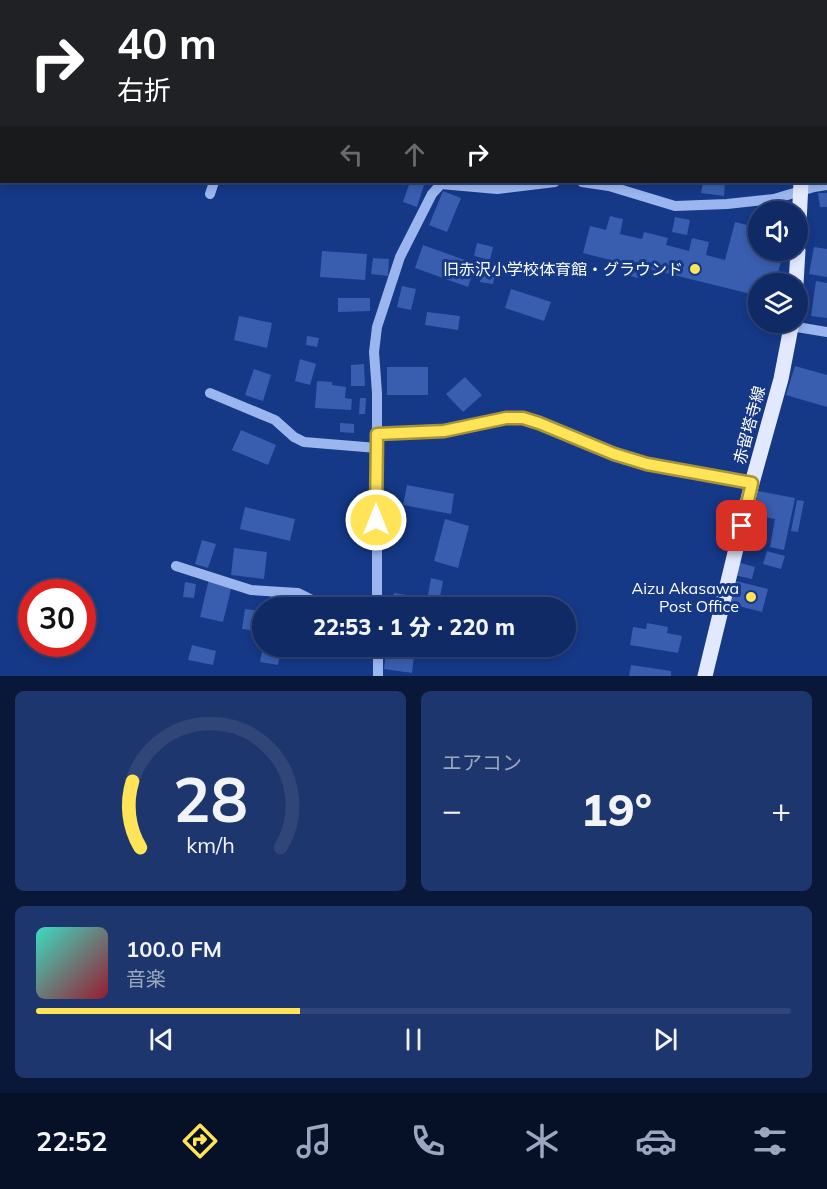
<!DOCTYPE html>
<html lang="ja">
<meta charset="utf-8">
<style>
body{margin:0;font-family:Mulish,"Noto Sans JP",sans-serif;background:#1e366e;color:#f1f3f6;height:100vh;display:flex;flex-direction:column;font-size:22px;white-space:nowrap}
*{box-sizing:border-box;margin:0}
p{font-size:20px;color:#9ca7bf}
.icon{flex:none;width:33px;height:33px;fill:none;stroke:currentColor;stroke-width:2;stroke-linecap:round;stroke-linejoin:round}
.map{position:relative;height:676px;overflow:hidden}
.drawer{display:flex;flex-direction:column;gap:15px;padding:15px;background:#091738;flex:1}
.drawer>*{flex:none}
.top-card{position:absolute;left:0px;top:0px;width:828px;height:183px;box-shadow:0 3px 9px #0003,0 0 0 2px #304679;background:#202124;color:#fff;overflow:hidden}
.fabs{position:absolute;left:748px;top:201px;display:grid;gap:12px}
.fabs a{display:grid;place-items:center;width:60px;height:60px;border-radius:50%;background:#102a65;box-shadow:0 3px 9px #0003,0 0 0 2px #304679;font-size:30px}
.speed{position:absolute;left:18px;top:579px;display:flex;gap:12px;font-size:30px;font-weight:700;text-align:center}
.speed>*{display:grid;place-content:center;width:78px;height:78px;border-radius:50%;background:#102a65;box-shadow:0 3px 9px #0003,0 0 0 2px #304679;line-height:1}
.speed .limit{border:9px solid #d22;background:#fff;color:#111}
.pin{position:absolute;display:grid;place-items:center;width:51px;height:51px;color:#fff;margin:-26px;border-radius:12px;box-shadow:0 3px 9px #0006}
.me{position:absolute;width:66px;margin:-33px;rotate:0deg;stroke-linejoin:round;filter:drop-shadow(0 0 4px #0008)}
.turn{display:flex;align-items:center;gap:21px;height:126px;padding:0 18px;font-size:27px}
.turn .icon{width:78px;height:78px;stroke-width:2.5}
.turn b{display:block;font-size:42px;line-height:51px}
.lanes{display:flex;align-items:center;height:57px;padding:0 18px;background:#0003;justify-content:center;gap:30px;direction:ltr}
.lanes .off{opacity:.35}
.big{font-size:45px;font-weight:800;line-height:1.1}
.drawer .card{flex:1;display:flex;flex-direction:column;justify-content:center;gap:9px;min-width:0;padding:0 21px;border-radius:9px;background:#1e366e}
.drawer .dial{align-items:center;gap:0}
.dial svg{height:156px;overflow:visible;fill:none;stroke:#304679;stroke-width:7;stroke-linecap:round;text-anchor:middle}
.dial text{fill:#f1f3f6;stroke:none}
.song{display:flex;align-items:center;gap:18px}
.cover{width:72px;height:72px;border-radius:9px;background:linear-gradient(135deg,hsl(170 70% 55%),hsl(350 70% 35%))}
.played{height:6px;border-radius:3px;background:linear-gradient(90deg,#ffe458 35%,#304679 35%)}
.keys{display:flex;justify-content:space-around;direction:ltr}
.heat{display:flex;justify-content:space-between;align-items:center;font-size:33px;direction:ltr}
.drawer .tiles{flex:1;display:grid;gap:15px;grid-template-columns:1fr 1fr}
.card:last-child{grid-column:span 2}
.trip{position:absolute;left:252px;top:597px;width:324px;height:60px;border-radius:30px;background:#102a65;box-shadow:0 3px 9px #0003,0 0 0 2px #304679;font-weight:800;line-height:60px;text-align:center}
.dock{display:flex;height:96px;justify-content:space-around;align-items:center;background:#061128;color:#9ca7bf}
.dock .icon{width:42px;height:42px}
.dock .on{color:#ffe458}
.dock b{font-size:27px;color:#f1f3f6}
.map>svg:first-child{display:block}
</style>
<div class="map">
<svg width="827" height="676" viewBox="0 0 827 676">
<rect width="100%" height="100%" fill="#153887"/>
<path fill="#395eaf" d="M410,182L424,185L417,207L403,202Z
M703,182H725L724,196L701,193Z
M443,191L461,198L447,232L429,225Z
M818,193H827V207H820Z
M610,216L623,219L620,234L642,239L644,232L668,238L666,245L689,251L692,238L709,242L706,255L725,260L735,222L759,228V250H784L775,284H759V296L641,267L638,278L627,275L630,265L583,253L590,226L606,230Z
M675,217L690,220L687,235L672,232Z
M477,243L493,247L490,260L474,256Z
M423,245L476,264L468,287L415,268Z
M814,247L827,249V277L809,274Z
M322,251L367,254L365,280L320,277Z
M373,258L389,259L388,276L371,274Z
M482,273L495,275L493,284L480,282Z
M816,281L827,283V318L811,316Z
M402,286L416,289L411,310L397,307Z
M511,289L551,302L544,321L505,308Z
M338,298H370V311L338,312Z
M427,312L460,316L458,330L425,325Z
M239,316L272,323L267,348L234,340Z
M307,336L319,338L317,347L306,345Z
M300,359L316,364L310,385L295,381Z
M364,364L365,386H351V365Z
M795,366L827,375V407L786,395Z
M387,367H428V395H387Z
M254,369L271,375L263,401L245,395Z
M465,377L482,395L463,412L446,394Z
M317,381L332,382V385L346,387L345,398L352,399L351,410L315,408Z
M360,398H366L365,414H359Z
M340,423L354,424V433L340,432Z
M241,430L276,445L268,465L232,450Z
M407,485L454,494L451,514L403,505Z
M758,491L795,498L784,550L770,547L775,519L753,515Z
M797,500L804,501L798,532L791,531Z
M245,507L295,519L290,541L240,529Z
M445,519L469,526L458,568L434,561Z
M747,528L764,531L761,547L744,543Z
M202,540L216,544L208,568L195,564Z
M234,548L267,552L264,579L231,575Z
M767,551L785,556L781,569L763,564Z
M737,562L755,567L752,579L734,575Z
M431,578L443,581L440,597L428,595Z
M209,579L232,585L223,622L200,617Z
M732,580L768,589L762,612L727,603Z
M185,582L196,584L194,598L183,597Z
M270,592L288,594L287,608H269Z
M394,593L447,601L446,608H392Z
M245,609L262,611V632L242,629Z
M647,623L668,627L667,633L682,636L678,653L630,645L633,627L646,629Z
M192,645L216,651L213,665L188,660Z
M387,646H415L412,673L384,669Z
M262,652L280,655L278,665L260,662Z
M631,665L671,671V676H629Z"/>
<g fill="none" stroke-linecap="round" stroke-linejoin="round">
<path stroke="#9bb6ee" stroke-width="10" d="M271,2L272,0
M582,182L609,186L675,206L727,204L774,199L814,187L827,185
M210,194L214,182
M791,326L827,332
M210,393L275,420L294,437L304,442L377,448
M377,434L444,431L506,418H523L539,423L561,433L614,454L647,464L752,483
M176,566L251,590L298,593L328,608
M377,608V393L374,352L377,327L400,257L432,194L441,184L497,189L555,182
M378,646V676"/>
<path stroke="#e2e9ff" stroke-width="15" d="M817,0V2
M798,245L801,182
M796,284L798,250
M705,676L752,483L781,379L792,322"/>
</g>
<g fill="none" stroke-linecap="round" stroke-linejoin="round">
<defs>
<path id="route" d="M376,520L377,434L444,431L506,418H523L539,423L614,454L647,464L752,483L742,526"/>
</defs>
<use href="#route" stroke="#a69439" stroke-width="15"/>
<use href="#route" stroke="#ffe458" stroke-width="10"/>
</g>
<g fill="#ffe458" stroke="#153887" stroke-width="2">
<circle cx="695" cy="269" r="6"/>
<circle cx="751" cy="597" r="6"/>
</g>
<g text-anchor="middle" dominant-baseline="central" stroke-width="6" stroke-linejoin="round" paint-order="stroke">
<g font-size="16" fill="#fff" stroke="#153887" text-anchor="end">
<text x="683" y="269">旧赤沢小学校体育館・グラウンド</text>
<text x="739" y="588">Aizu Akasawa<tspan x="739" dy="18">Post Office</tspan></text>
</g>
<g font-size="16" fill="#fff" stroke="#153887">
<text transform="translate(749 425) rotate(-75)">赤留塔寺線</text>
</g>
</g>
</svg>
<div class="fabs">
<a><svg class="icon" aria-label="sound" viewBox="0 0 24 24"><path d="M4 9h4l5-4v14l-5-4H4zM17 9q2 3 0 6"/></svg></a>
<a><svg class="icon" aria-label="layers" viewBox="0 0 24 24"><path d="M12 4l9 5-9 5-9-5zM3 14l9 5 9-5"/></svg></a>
</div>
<div class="speed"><div class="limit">30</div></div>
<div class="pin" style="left:742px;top:526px;background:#d93025"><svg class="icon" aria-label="arrive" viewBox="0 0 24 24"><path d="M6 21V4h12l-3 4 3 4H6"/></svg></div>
<svg class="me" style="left:376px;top:520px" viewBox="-20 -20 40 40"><circle r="17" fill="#ffe458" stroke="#fff" stroke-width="3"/><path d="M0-11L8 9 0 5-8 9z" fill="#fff"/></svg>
<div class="trip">22:53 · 1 分 · 220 m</div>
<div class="top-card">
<div class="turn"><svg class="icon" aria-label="right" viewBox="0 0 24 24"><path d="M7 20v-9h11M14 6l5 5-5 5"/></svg><div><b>40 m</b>右折</div></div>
<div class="lanes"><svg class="icon off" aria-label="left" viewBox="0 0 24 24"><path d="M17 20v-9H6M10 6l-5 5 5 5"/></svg><svg class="icon off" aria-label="ahead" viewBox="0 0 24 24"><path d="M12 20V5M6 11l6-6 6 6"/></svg><svg class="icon" aria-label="right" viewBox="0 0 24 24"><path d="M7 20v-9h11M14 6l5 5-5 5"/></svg></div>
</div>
</div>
<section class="drawer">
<div class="tiles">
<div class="card dial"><svg viewBox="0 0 100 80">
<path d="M14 69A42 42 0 1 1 86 69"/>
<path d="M14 69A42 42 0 0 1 10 35" stroke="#ffe458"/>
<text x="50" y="56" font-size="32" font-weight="700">28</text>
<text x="50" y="72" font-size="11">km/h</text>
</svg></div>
<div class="card"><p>エアコン</p>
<div class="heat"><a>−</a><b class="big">19°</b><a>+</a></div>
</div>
<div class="card">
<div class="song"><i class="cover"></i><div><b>100.0 FM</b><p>音楽</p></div></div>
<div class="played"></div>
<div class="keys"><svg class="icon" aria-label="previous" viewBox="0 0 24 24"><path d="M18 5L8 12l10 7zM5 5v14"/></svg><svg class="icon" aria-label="pause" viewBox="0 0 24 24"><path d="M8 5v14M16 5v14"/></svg><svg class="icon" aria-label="next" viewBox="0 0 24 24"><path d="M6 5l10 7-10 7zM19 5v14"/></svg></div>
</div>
</div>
</section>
<nav class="dock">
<b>22:52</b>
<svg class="icon on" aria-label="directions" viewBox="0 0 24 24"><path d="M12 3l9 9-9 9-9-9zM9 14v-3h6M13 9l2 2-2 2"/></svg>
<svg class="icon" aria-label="music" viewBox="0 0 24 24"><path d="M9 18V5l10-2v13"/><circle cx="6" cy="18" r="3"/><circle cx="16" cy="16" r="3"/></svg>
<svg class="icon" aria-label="phone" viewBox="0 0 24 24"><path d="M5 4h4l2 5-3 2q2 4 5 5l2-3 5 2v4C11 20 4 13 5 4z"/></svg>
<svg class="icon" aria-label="climate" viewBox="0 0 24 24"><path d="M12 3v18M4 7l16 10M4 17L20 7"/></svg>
<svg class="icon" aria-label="car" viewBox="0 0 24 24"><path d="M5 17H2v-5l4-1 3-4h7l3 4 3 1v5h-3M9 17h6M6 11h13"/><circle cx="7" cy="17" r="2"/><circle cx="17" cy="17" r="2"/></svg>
<svg class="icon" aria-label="filters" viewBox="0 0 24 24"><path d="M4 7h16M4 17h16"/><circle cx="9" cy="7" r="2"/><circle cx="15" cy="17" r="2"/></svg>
</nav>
